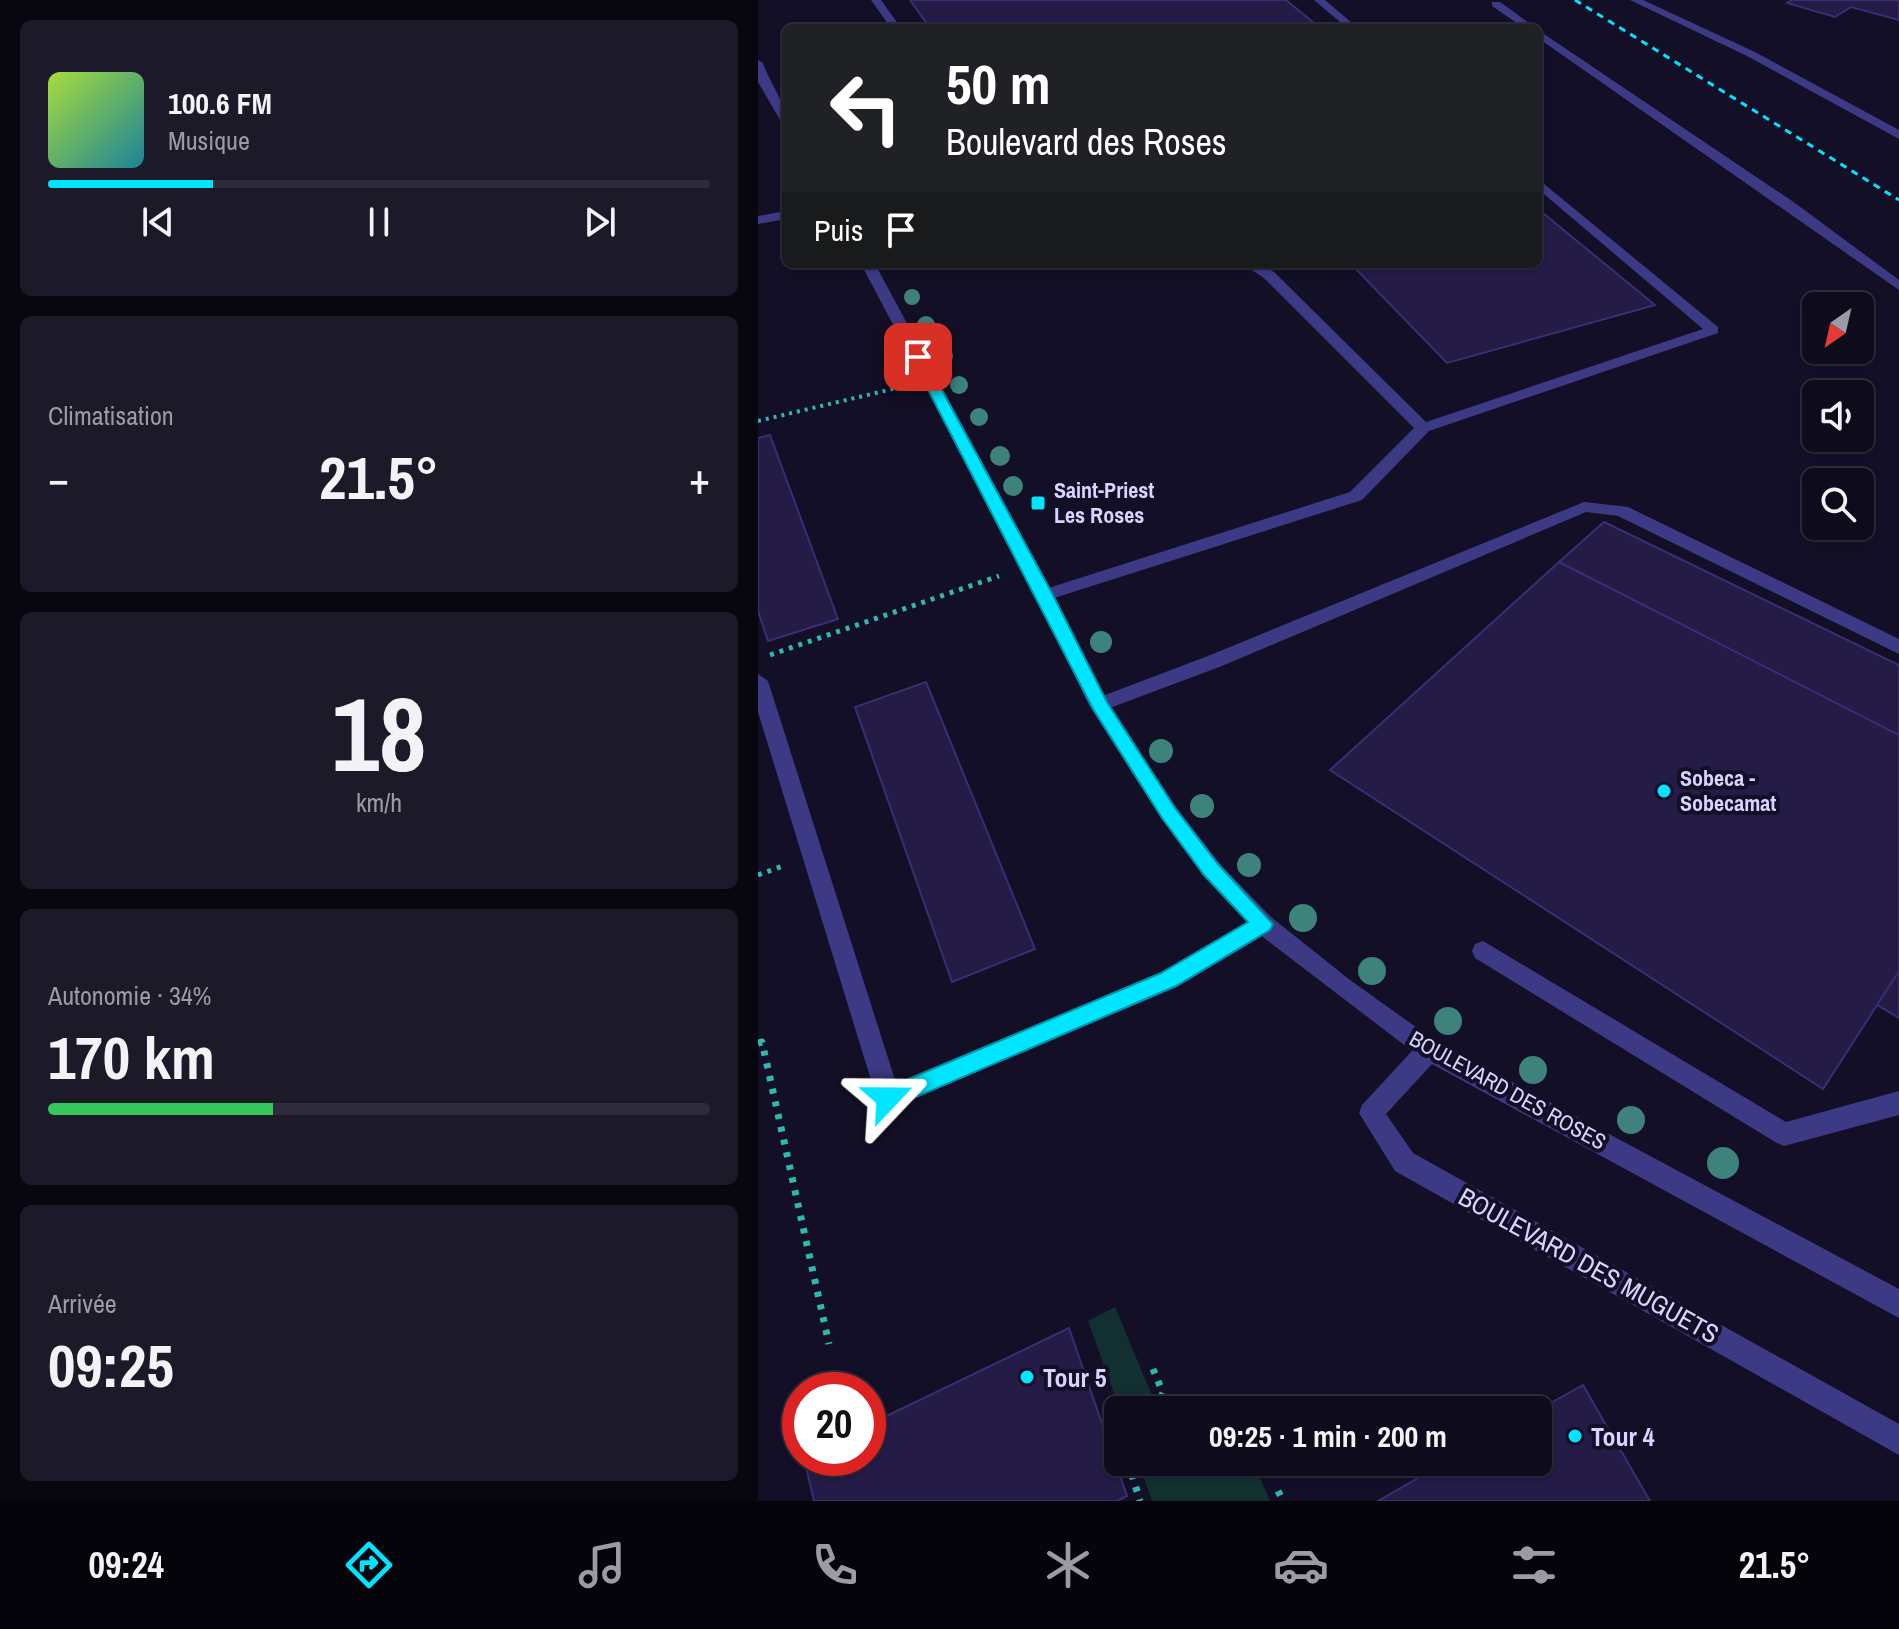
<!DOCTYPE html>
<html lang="fr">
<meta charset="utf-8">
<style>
body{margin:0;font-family:"Archivo Narrow",sans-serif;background:#1c1929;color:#f1f3f6;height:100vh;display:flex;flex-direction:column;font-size:30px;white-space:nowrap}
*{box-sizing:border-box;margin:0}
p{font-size:26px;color:#9b9ba3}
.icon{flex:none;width:44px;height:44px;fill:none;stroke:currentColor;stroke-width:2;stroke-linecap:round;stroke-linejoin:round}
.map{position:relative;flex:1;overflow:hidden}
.drawer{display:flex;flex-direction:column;gap:20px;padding:20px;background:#08060f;width:758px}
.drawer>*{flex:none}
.top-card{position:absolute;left:24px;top:24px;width:760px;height:244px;border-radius:12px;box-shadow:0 2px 6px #0004,0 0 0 2px #2e2b3b;background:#202124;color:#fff;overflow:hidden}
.needle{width:52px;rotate:214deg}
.fabs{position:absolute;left:1044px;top:292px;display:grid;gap:16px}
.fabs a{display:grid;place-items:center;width:72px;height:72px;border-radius:12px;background:#0e0b1c;box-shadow:0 2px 6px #0004,0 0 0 2px #2e2b3b;font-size:40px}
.speed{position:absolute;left:24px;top:1372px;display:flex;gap:16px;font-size:40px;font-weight:700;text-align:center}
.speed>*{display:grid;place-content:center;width:104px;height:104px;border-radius:50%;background:#0e0b1c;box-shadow:0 2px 6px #0004,0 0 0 2px #2e2b3b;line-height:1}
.speed .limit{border:12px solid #d22;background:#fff;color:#111}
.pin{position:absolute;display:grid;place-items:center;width:68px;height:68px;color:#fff;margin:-34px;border-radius:16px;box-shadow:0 4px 12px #0006}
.me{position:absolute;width:88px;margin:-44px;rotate:67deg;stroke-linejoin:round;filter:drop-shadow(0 0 6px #0008)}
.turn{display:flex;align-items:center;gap:28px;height:168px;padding:0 32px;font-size:36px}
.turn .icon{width:104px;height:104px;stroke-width:2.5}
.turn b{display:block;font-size:56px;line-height:68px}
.then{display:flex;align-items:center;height:76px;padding:0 32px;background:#0003;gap:16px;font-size:30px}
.big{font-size:60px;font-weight:700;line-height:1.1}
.drawer .tile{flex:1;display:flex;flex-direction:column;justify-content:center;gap:12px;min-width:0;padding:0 28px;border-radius:12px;background:#1c1929}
.drawer .dial{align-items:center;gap:0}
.dial b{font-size:104px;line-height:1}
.song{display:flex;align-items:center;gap:24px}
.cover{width:96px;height:96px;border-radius:12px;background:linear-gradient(135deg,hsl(80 70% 55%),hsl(190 70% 35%))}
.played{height:8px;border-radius:4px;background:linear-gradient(90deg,#00e5ff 25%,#2e2b3b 25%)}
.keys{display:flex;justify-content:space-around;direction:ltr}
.heat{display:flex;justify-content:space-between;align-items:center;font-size:44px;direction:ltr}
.charge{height:12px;border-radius:6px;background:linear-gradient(90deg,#34c759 34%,#2e2b3b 0)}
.trip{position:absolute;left:346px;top:1396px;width:448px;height:80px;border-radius:12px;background:#0e0b1c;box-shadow:0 2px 6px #0004,0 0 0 2px #2e2b3b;font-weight:700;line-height:80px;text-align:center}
.tabs{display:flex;height:128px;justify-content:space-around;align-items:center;background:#06040b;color:#9b9ba3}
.tabs .icon{width:56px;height:56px}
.tabs .selected{color:#00e5ff}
.tabs b{font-size:36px;color:#f1f3f6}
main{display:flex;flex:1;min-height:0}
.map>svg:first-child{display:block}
</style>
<main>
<section class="drawer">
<div class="tile">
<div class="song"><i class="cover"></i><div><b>100.6 FM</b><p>Musique</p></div></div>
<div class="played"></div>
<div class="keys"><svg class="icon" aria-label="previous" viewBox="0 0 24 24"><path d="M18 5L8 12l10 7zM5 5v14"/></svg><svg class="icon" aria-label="pause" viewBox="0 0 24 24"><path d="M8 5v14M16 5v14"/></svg><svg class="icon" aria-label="next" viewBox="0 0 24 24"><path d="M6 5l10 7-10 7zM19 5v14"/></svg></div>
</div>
<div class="tile"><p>Climatisation</p>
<div class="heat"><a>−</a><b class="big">21.5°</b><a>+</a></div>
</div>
<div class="tile dial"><b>18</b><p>km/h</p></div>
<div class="tile"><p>Autonomie · 34%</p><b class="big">170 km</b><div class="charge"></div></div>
<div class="tile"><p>Arrivée</p><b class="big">09:25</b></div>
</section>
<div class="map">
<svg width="1141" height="1501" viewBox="0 0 1141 1501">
<rect width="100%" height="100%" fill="#130f26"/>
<path fill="#12302f" d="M357,1307L400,1410H362L330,1321Z
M380,1462H495L512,1501H394Z"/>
<path fill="#241b47" stroke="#3b2d73" stroke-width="2" d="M152,0H528L562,28H172Z
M1034,0H1141V20L1093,7L1077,17L1029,3Z
M780,209L897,305L689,363L593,264H780Z
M12,435L80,619L10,641L0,611V438Z
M846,522L1141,665V735L801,562Z
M801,562L1141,735V971L1065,1089L572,770Z
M168,682L277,949L194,982L97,707Z
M1141,971V1018L1119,1005Z
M311,1328L369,1496L359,1501H56L46,1458H110V1425Z
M825,1385L892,1501H620L688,1462H780V1410Z"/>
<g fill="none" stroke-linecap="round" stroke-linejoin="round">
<path stroke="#2fb8b0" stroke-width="4" stroke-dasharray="3 5" stroke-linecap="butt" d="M0,421L143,387"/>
<path stroke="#2fb8b0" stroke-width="5" stroke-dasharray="4 6" stroke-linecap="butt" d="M12,655L241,576
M0,875L25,866"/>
<path stroke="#2fb8b0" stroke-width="7" stroke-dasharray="5 8" stroke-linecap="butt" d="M0,1043L4,1042L71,1344
M395,1369L405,1393L397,1410
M370,1462L382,1501
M520,1491L525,1501"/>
<path fill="#3d3a85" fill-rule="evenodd" d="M113,0H123L143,28H133Z
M556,0H567L600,28H589Z
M734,2H742L778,28H766L734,6Z
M780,30L1037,203L1141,280V290L780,38Z
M780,179L960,327V333L671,431L604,500L293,599H281L278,595L281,591L592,492L656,428L506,278L485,264H502L516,272L668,422L945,329L780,189Z
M28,211V219L0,224V216Z
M826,502L870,507L1141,639V654L860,516L828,512L464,666L341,712L331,705L334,700L450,656Z
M0,674L10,681L138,1083L403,973L497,917L505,915L513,917L516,924L513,931L419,987L139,1106L130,1109L121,1106L0,712Z
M725,941L1028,1122L1141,1091V1115L1026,1146L1017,1142L717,958L714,951L717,944Z"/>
<path fill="#3d3a85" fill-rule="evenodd" d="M872,0H885L997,52L1141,130V139L989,56Z
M0,60L5,63C12,84 28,102 28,123L22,120L0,82Z
M103,264H117L296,595L349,702L418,807L461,863L513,917L592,980L679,1042L1141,1289V1318L674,1064L628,1114L655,1153L1141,1424V1455L637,1171L601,1113L604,1105L654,1051L497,931L445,875L404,819L331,705L278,595Z"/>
<path stroke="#00e5ff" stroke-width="3" stroke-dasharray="7 6" stroke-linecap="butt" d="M817,0L1141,200"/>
</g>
<g fill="#3d827b">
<circle cx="154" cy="297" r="8"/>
<circle cx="168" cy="325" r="9"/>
<circle cx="186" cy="356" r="9"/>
<circle cx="201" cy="385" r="9"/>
<circle cx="221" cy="417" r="9"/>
<circle cx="242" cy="456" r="10"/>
<circle cx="255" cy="486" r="10"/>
<circle cx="343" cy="642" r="11"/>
<circle cx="403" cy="751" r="12"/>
<circle cx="444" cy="806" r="12"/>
<circle cx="491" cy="865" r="12"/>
<circle cx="545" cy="918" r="14"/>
<circle cx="614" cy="971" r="14"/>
<circle cx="690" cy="1021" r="14"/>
<circle cx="775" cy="1070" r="14"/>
<circle cx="873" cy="1120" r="14"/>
<circle cx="965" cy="1163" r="16"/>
</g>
<path fill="#00e5ff" stroke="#0095a6" stroke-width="2" d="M160,353L166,357L295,595L349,702L417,808L460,864L515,924L512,930L418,986L130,1109L122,1106L119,1098L122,1091L403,973L490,922L446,875L404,818L335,709L153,357Z"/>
<g fill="#00e5ff" stroke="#130f26" stroke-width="3">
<rect x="272" y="495" width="16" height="16" rx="4"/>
<circle cx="906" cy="791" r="8"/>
<circle cx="269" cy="1377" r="8"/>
<circle cx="817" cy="1436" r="8"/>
</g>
<g text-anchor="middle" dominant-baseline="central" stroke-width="8" stroke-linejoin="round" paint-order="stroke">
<g font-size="22" font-weight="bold" fill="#d9d4ff" stroke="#130f26" text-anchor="start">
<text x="296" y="490">Saint-Priest<tspan x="296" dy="25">Les Roses</tspan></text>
<text x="922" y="778">Sobeca -<tspan x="922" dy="25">Sobecamat</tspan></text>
</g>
<g font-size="22" fill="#d9d4ff" stroke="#130f26">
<text transform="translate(750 1090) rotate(29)">BOULEVARD DES ROSES</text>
</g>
<g font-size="26" fill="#d9d4ff" stroke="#130f26">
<text transform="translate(831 1265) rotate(29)">BOULEVARD DES MUGUETS</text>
</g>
<g font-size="26" font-weight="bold" fill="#d9d4ff" stroke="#130f26" text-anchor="start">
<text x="285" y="1377">Tour 5</text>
<text x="833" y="1436">Tour 4</text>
</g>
</g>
</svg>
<div class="fabs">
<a><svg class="needle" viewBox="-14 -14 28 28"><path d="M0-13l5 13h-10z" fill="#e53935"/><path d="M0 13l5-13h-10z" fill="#9b9ba3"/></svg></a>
<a><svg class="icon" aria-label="sound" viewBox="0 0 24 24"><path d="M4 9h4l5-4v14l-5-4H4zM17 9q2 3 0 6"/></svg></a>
<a><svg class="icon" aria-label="search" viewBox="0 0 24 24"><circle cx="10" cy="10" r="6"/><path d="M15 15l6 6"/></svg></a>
</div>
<div class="speed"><div class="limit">20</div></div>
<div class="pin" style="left:160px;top:357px;background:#d93025"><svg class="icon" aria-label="arrive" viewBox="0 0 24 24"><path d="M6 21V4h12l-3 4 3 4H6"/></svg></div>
<svg class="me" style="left:130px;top:1098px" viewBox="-20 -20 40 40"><path d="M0-17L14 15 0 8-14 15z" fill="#00e5ff" stroke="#fff" stroke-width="4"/></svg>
<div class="trip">09:25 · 1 min · 200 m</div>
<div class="top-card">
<div class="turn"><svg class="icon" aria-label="left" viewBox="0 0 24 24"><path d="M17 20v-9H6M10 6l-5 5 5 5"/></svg><div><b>50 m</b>Boulevard des Roses</div></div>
<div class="then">Puis<svg class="icon" aria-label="arrive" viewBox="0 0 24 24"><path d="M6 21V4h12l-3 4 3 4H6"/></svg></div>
</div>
</div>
</main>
<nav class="tabs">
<b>09:24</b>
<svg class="icon selected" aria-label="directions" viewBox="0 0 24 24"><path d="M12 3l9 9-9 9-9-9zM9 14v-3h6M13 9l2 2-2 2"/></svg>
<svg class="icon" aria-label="music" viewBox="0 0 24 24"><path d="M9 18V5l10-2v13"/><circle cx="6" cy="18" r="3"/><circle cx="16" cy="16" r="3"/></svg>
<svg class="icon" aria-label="phone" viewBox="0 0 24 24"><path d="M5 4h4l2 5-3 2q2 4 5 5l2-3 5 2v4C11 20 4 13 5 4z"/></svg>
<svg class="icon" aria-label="climate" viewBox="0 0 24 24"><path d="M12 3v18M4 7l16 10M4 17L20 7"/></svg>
<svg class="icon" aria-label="car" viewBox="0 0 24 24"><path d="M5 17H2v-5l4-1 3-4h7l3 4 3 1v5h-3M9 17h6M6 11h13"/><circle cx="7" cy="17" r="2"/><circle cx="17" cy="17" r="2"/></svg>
<svg class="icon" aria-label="filters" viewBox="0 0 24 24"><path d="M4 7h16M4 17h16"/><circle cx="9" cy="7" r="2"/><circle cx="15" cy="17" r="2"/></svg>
<b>21.5°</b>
</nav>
